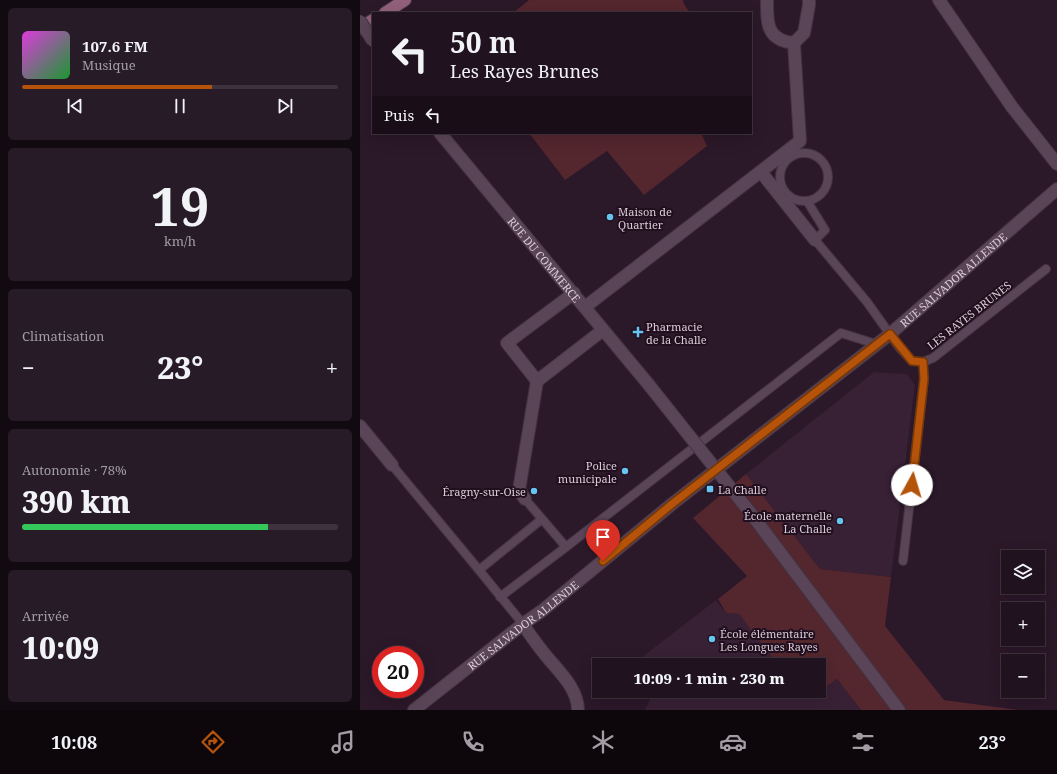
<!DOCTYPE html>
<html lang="fr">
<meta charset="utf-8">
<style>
body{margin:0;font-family:"Noto Serif",serif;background:#281b28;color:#f1f3f6;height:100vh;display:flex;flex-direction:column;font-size:15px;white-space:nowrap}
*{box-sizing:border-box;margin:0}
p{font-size:13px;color:#a29ea4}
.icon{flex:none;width:22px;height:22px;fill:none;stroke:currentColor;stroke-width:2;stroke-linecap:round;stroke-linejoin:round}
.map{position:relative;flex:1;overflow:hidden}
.drawer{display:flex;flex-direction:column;gap:8px;padding:8px;background:#120a11;width:360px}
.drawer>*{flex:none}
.hud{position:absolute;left:12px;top:12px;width:380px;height:122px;border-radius:0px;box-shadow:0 4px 16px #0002,0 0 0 1px #3d323d;background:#20121f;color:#f1f3f6;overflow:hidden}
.fabs{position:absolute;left:641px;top:550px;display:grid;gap:8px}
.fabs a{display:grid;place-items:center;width:44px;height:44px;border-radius:0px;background:#20121f;box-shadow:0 4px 16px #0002,0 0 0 1px #3d323d;font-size:20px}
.speed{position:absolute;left:12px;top:646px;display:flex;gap:8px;font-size:20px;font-weight:700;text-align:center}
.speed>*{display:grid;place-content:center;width:52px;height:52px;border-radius:50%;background:#20121f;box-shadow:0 4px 16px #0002,0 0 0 1px #3d323d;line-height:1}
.speed .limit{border:6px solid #d22;background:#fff;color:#111}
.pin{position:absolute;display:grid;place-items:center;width:34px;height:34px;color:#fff;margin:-41px -17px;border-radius:50% 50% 50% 0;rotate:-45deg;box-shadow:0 0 4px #0007}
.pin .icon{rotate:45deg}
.me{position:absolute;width:44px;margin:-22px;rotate:6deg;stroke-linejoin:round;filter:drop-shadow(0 0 3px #0008)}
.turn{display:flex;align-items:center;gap:14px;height:84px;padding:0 12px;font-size:18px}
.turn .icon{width:52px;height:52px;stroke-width:2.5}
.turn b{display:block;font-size:28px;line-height:34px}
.then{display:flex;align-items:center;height:38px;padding:0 12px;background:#0003;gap:8px;font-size:15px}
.big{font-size:30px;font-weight:800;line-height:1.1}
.drawer .card{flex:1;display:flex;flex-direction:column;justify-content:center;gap:6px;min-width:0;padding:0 14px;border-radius:6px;background:#281b28}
.drawer .dial{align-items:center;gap:0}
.dial b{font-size:52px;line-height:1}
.song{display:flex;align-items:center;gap:12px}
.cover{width:48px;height:48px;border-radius:6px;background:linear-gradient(135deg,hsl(300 70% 55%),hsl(130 70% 35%))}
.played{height:4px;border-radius:2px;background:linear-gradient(90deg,#b45309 60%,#3d323d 60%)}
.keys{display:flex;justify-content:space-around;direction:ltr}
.heat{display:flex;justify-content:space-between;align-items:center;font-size:22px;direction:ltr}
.charge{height:6px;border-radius:3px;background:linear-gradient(90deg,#34c759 78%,#3d323d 0)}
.trip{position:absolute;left:232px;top:658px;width:234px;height:40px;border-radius:0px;background:#20121f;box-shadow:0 4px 16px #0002,0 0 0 1px #3d323d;font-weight:800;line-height:40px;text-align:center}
.tabs{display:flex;height:64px;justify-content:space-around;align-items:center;background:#0d070c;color:#a29ea4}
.tabs .icon{width:28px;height:28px}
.tabs .selected{color:#b45309}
.tabs b{font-size:18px;color:#f1f3f6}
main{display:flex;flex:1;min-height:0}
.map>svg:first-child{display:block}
</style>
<main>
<section class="drawer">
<div class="card">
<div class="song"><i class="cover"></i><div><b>107.6 FM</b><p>Musique</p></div></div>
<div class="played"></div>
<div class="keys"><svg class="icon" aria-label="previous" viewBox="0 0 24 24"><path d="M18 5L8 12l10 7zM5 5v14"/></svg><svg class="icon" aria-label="pause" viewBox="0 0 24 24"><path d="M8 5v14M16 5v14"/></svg><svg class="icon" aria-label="next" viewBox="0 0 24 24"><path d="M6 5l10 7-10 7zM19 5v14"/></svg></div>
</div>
<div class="card dial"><b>19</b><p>km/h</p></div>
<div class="card"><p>Climatisation</p>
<div class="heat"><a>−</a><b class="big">23°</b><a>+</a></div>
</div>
<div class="card"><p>Autonomie · 78%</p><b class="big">390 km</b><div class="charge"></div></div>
<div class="card"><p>Arrivée</p><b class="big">10:09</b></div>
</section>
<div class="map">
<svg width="697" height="710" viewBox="0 0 697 710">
<rect width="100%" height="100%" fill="#2b1829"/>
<path fill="#382035" d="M514,372L547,374L555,385L531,577L460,569L386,474Z
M356,600L366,613L379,614L419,665H274L273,664Z
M477,679L501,710H285L294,691H442L454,698Z"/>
<path fill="#54262e" d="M169,0H323L324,4L330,13H153Z
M169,133H341L347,146L284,195L247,151L205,180Z
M386,474L460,569L531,577L525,626L584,700L658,710H501L477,679L453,697L441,691H459V665H418L379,614L366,613L358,599L387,576L333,518Z"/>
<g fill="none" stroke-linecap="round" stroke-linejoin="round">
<defs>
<path id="service" d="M420 177a24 24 0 1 1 48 0a24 24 0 1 1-48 0Z
M447,201L465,230L455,240L507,302L539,347L552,361L563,362L573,358L686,269
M32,465L119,570L163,624
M206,547L481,333L516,344
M543,561L564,379L563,362
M119,570L182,519
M140,597L206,547L165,499"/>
<g id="pedestrian">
<path d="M407,0C407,23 406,40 434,43L444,33L449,5V0"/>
<path id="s1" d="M80,133L289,385"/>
<path d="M401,172L455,240"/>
<path d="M214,293L147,343L177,381L243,330"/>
<path d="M225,307L440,141L434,43"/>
<path d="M0,426L32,465"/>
<path d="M165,499L159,490L177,381"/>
<path d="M389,511L539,710"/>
</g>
<g id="minor">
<path d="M163,624C169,634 176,643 183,652C196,669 218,687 218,710"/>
<path id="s2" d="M54,710L163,624L183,610L312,504L530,334L697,189"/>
</g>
<path id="tertiary" d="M579,0L652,107L697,164"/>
<path id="primary" d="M25,13L45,0
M0,28L13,20"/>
</defs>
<use href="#service" stroke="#433341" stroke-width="10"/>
<use href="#pedestrian" stroke="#433341" stroke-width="14"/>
<use href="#minor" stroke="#433341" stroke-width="14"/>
<use href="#tertiary" stroke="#433341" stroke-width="14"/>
<use href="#primary" stroke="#433341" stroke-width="14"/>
<use href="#service" stroke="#5a4457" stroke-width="8"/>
<use href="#pedestrian" stroke="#5a4457" stroke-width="12"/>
<use href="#minor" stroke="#5a4457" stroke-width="12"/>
<use href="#tertiary" stroke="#5a4457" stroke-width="12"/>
<use href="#primary" stroke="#91607a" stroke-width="12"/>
<defs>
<path id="pedestrian-bridge" d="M0,21L13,41
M289,385L389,511"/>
</defs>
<use href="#pedestrian-bridge" stroke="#433341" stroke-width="14" stroke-linecap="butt"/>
<use href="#pedestrian-bridge" stroke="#5a4457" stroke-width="12"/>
</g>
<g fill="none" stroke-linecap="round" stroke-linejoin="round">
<defs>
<path id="route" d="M243,561L312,504L530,334L552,361L563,362L564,379L552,485"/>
</defs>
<use href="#route" stroke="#753606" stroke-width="10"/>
<use href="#route" stroke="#b45309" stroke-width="7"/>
</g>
<g fill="#67c4ef" stroke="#210f1f" stroke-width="1.5">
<circle cx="250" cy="217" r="4"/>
<path d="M276 326h4v4h4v4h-4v4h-4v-4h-4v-4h4z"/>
<circle cx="265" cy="471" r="4"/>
<rect x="346" y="485" width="8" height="8" rx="2"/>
<circle cx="174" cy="491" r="4"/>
<circle cx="480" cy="521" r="4"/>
<circle cx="352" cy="639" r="4"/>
</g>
<g text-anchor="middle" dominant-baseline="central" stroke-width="4" stroke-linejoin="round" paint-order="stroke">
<g font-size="11" fill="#dacdd8" stroke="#210f1f" text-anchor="start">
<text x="258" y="211">Maison de<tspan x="258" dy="13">Quartier</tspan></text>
<text x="286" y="326">Pharmacie<tspan x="286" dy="13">de la Challe</tspan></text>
<text x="257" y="465" text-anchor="end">Police<tspan x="257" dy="13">municipale</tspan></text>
<text x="358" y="489">La Challe</text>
<text x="166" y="491" text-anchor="end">Éragny-sur-Oise</text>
<text x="472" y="515" text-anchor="end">École maternelle<tspan x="472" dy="13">La Challe</tspan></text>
<text x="360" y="633">École élémentaire<tspan x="360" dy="13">Les Longues Rayes</tspan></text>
</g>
<g font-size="11" fill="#dacdd8" stroke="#210f1f">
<text stroke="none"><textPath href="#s1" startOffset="164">RUE DU COMMERCE</textPath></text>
<text stroke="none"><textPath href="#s2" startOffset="690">RUE SALVADOR ALLENDE</textPath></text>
<text transform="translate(609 315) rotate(-38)">LES RAYES BRUNES</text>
<text stroke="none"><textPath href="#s2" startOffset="138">RUE SALVADOR ALLENDE</textPath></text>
</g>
</g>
</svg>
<div class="fabs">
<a><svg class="icon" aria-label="layers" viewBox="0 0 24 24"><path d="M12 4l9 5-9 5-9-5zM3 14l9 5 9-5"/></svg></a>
<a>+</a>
<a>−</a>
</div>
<div class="speed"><div class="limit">20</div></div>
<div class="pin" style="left:243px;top:561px;background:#d93025"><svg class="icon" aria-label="arrive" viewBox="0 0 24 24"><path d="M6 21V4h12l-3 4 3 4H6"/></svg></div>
<svg class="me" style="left:552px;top:485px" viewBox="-20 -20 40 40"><circle r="19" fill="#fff"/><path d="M0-13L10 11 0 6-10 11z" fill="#b45309"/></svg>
<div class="trip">10:09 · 1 min · 230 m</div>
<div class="hud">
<div class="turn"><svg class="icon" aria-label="left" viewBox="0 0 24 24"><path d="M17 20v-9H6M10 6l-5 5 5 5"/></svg><div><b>50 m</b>Les Rayes Brunes</div></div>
<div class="then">Puis<svg class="icon" aria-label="left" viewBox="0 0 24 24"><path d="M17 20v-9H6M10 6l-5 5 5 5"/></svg></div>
</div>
</div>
</main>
<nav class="tabs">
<b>10:08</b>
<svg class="icon selected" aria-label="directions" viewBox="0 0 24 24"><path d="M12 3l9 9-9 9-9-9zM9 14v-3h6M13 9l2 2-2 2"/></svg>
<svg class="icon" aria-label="music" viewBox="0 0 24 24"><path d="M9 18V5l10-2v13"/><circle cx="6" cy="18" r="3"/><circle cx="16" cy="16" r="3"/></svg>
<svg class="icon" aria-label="phone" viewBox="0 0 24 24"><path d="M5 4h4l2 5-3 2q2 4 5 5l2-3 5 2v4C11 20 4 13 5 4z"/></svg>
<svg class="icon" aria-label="climate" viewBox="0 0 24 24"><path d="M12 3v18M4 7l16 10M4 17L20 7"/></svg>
<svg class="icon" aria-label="car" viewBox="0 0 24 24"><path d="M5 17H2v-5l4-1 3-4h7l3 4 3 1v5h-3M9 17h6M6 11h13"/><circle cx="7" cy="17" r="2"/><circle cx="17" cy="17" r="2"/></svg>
<svg class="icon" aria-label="filters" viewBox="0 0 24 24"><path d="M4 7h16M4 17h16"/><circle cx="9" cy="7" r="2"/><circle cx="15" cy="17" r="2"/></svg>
<b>23°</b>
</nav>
